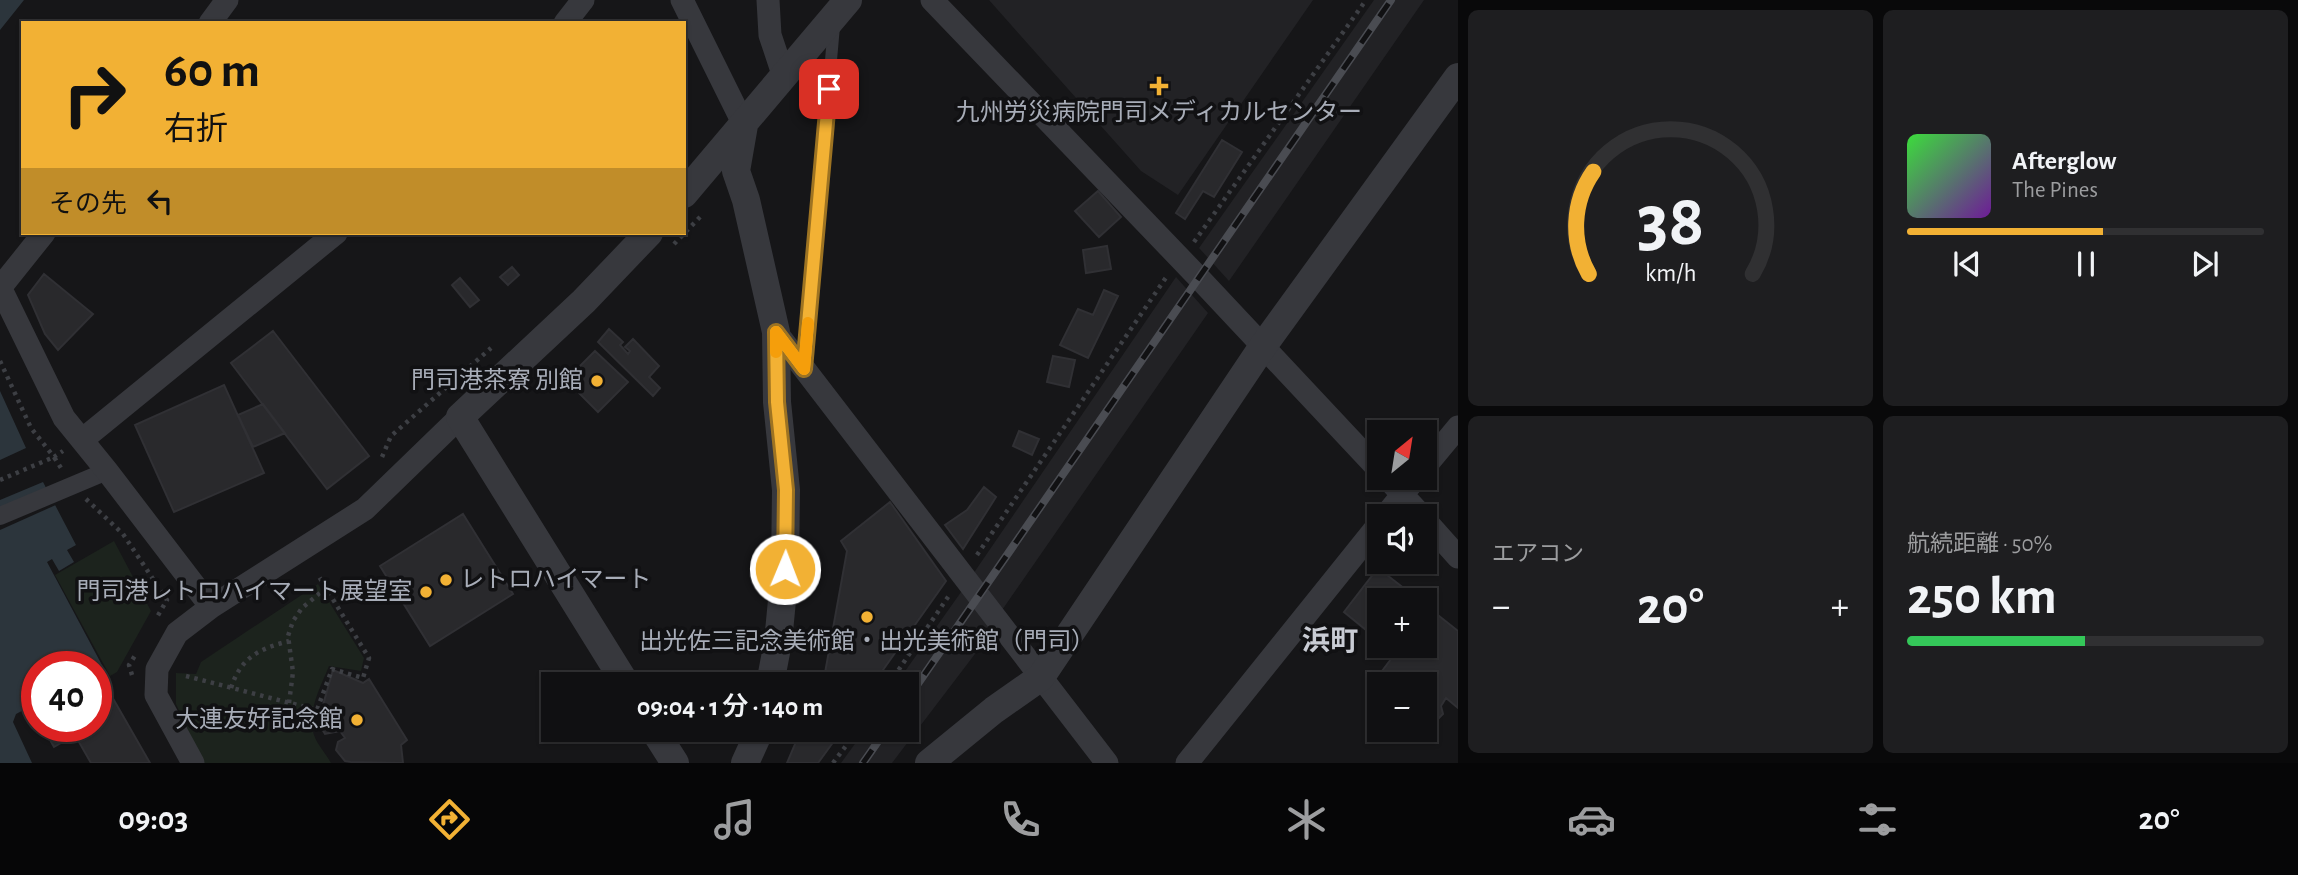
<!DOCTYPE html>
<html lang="ja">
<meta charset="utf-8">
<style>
body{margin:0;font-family:"Alegreya Sans","Noto Sans JP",sans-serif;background:#1e1e20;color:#f1f3f6;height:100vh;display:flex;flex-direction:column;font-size:26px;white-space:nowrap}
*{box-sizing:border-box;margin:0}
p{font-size:23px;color:#9c9d9f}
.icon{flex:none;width:38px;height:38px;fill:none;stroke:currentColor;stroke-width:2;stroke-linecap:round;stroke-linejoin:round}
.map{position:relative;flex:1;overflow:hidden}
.sheet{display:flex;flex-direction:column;gap:10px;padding:10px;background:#09090a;width:840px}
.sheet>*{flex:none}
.banner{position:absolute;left:21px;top:21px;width:665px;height:214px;border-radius:0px;box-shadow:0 2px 5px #0004,0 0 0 2px #303032;background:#f2b134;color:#111;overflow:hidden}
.needle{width:46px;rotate:30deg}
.buttons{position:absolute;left:1367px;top:420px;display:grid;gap:14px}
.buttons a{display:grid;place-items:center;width:70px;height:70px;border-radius:0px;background:#101012;box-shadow:0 2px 5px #0004,0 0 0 2px #303032;font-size:35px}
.speed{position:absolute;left:21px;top:651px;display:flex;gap:14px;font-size:35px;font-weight:700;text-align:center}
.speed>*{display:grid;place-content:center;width:91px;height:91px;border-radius:50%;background:#101012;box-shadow:0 2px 5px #0004,0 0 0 2px #303032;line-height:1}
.speed .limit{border:10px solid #d22;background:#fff;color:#111}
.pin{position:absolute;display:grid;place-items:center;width:60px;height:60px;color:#fff;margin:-30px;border-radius:14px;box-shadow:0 4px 10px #0006}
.me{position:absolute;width:77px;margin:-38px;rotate:1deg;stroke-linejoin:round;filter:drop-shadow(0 0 5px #0008)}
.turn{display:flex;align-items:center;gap:24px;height:147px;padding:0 28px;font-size:32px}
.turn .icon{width:91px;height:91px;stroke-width:2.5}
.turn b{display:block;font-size:49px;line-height:60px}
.then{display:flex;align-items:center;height:66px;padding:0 28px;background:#0003;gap:14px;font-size:26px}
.big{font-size:52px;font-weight:600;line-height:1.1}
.sheet .tile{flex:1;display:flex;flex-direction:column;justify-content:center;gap:10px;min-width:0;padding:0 24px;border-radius:10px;background:#1e1e20}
.sheet .dial{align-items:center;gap:0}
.dial svg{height:182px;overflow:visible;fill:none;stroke:#303032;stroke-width:7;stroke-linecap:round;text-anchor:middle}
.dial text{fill:#f1f3f6;stroke:none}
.song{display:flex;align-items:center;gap:21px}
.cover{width:84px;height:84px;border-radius:10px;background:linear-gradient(135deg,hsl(120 70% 55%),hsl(280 70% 35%))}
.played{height:7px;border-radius:4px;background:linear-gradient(90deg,#f2b134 55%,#303032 55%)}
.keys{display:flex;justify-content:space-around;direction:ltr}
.heat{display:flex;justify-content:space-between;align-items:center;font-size:38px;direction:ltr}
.charge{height:10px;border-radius:5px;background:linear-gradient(90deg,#34c759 50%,#303032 0)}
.sheet .tiles{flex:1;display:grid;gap:10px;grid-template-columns:repeat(2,1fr)}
.trip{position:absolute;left:541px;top:672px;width:378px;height:70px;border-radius:0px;background:#101012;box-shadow:0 2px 5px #0004,0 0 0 2px #303032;font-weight:600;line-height:70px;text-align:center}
.dock{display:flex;height:112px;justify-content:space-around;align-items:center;background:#060607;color:#9c9d9f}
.dock .icon{width:49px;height:49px}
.dock .active{color:#f2b134}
.dock b{font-size:32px;color:#f1f3f6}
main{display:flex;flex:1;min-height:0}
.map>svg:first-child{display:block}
</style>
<main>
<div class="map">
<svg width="1458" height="763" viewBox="0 0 1458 763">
<rect width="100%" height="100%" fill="#161618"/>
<path fill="#222225" d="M989,0H1313L1178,195L1141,171Z
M1374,0H1424L1229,281L1199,248Z
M1176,277L1208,313L1000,613L971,577Z
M966,585L997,625L892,763H841L865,730H906V684H896Z"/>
<path fill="#1c231d" d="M114,541L151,611L117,672L110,676L55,575Z
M318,584L364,658L361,671L329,666C321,686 306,713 314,735C317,744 326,754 331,763H203L176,704V673L196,674L201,662Z"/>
<path fill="#2c353c" d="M0,0H24L0,30Z
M0,391L26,448L0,460Z
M43,482L76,545L67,550L74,562L59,571L52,559L47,562L103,667L96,672V667H37V703L16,714L13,722L32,763H0V500Z"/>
<path fill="#161618" d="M50,487L58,504L0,530V509Z"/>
<path fill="#29292c" stroke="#303034" stroke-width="2" d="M1222,140L1242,152L1214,197L1203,191L1185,219L1176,213Z
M1098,191L1121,217L1099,237L1075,211Z
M1107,246L1111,269L1086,273L1083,250Z
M512,267L519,275L508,285L500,277Z
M44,274L93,314L58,350L45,334L28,295Z
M460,278L479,300L470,307L452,285Z
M1104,290L1118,296L1088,358L1060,345L1078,309L1093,315Z
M609,329L623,342L620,345L628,354L630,351L625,347L633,339L659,366L649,377L660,388L653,396L598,342Z
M273,331L369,456L327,489L231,363Z
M595,351L628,382L598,412L566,380Z
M1053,356L1075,360L1069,387L1047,382Z
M224,385L264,473L174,512L135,425Z
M263,404L285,433L253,447L238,415Z
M1019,431L1039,439L1032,455L1013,446Z
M984,487L996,497L963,549L945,525L967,510Z
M890,502L946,581L873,684H823L847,551L841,541Z
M463,514L513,594L430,646L380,566Z
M1378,568L1419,600H1379V637L1373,633L1371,634L1344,612Z
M1424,604L1458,631V708L1446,698L1441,706L1443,714L1438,719L1424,711V684H1390L1379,675L1397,651L1390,646H1424Z
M333,670L363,683L369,679L407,740L401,745L403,763L351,762L345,761L336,750L338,742L345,738L340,731L325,734L319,724L320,715L326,711L323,705Z
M103,681L150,763H91L75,735L54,747L42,726H96V685Z
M801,730H842L818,763H787Z"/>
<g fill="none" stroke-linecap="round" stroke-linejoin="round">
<path stroke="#3d3f44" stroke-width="4.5" stroke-dasharray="3.5 5" stroke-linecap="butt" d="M1194,242L1366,0
M674,244L702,215
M0,361L31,428L54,457L63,451
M382,457L391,436L491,348
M0,480L54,457L61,468
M86,499L123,534L167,600L157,617
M977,555L1167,276
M132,675L129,665L136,654
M186,676L317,710L332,669L363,678L369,658L318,575
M889,684L950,594
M231,688C241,657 259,649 289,641
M289,703L293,672L288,636L293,621L302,608L326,588
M833,763L858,730"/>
<path stroke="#37383d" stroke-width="12" d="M804,367L834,26"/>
<path stroke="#37383d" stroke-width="18" d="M0,516L107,471"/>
<path stroke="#37383d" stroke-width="23" d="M682,0L744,125
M768,0L770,35L784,77
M932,0L1198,277L1379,470
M210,23L227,0
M565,23L583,0
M0,287L64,418L107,471L211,607
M0,288L44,233
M776,332L1107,763
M82,440L336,233
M1424,468L1458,427
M1387,478L1422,516
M1385,516L1416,478
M1424,519L1458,557
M193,763L156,695L157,669L177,633L211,607L365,509L460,417
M1187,763L1379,524"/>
<path stroke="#37383d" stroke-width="28" d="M744,125L736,171L746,200L776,332L777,402L786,490L785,569L778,642L770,684
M684,194L848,0
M626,684L460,417L584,301L649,233
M654,730L675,763
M745,763L760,730
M929,763L994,710L1041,677L1263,346L1458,77"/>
<defs>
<path id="rail" d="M906,701L1391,0
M863,763L886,730"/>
</defs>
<use href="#rail" stroke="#4a4c52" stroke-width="8"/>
<use href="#rail" stroke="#111113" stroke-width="5" stroke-dasharray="16" stroke-linecap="butt"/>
</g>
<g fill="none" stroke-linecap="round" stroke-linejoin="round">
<defs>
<path id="route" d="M785,569L786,490L777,402L776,332L804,369L829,89"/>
</defs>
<use href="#route" stroke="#9d7322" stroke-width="18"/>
<use href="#route" stroke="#f2b134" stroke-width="12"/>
<path stroke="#f59e0b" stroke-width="12" d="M776,352V332L804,369L808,323"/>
</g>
<g fill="#f2b134" stroke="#111113" stroke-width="2.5">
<path d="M1155.5 75.5h7v7h7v7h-7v7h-7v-7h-7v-7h7z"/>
<circle cx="597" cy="381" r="7"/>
<circle cx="446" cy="580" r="7"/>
<circle cx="426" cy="592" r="7"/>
<circle cx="867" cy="617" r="7"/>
<circle cx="357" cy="720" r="7"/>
</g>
<g text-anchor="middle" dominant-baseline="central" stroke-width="7" stroke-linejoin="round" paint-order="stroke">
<g font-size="24" fill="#a8adb8" stroke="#111113" text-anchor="end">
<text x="1159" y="113" text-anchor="middle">九州労災病院門司メディカルセンター</text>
<text x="583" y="381">門司港茶寮 別館</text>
<text x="460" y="580" text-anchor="start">レトロハイマート</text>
<text x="412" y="592">門司港レトロハイマート展望室</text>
<text x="867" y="642" text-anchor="middle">出光佐三記念美術館・出光美術館（門司）</text>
<text x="343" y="720">大連友好記念館</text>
</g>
<g font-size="28" font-weight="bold" fill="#c9ccd4" stroke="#111113">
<text x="1330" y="642">浜町</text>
</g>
</g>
</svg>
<div class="buttons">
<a><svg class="needle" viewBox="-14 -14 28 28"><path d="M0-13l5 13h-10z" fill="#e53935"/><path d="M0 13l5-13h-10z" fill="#9c9d9f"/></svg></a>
<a><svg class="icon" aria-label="sound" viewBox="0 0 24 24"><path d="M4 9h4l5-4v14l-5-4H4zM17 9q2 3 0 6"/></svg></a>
<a>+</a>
<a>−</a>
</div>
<div class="speed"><div class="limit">40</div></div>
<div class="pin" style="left:829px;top:89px;background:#d93025"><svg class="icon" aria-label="arrive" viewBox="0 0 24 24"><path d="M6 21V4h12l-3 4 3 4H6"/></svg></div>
<svg class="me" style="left:785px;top:569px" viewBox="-20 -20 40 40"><circle r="17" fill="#f2b134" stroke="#fff" stroke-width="3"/><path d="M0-11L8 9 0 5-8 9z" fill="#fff"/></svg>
<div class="trip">09:04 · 1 分 · 140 m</div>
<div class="banner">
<div class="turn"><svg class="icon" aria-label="right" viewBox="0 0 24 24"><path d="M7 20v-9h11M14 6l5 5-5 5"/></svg><div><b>60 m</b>右折</div></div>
<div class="then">その先<svg class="icon" aria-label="left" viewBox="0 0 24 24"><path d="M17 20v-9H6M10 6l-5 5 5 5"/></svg></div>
</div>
</div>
<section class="sheet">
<div class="tiles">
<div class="tile dial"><svg viewBox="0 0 100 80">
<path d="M14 69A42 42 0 1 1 86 69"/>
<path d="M14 69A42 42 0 0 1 16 24" stroke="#f2b134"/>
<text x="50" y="56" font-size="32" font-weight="700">38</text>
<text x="50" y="72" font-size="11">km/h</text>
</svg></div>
<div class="tile">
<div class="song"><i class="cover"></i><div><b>Afterglow</b><p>The Pines</p></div></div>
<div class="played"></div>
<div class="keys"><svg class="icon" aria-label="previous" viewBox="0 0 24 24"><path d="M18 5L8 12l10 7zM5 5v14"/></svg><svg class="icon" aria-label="pause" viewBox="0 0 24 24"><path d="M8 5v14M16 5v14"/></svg><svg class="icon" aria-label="next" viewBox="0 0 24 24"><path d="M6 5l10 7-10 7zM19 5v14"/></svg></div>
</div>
<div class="tile"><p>エアコン</p>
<div class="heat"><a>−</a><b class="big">20°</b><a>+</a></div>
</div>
<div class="tile"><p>航続距離 · 50%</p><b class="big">250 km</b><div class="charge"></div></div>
</div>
</section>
</main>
<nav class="dock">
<b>09:03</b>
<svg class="icon active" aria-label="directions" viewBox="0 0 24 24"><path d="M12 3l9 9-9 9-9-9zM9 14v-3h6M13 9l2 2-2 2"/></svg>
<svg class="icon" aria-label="music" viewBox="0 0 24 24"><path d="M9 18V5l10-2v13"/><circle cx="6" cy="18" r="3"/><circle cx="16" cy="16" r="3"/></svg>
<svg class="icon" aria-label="phone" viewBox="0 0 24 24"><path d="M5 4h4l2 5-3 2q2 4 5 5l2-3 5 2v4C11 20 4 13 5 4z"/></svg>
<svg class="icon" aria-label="climate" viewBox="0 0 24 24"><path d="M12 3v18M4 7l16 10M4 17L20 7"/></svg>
<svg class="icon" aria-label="car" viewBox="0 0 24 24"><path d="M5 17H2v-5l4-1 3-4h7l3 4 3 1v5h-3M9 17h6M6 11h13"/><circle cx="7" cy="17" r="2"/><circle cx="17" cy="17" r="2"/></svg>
<svg class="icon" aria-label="filters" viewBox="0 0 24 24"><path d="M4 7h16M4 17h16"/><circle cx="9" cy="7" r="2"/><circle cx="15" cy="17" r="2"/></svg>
<b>20°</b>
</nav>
